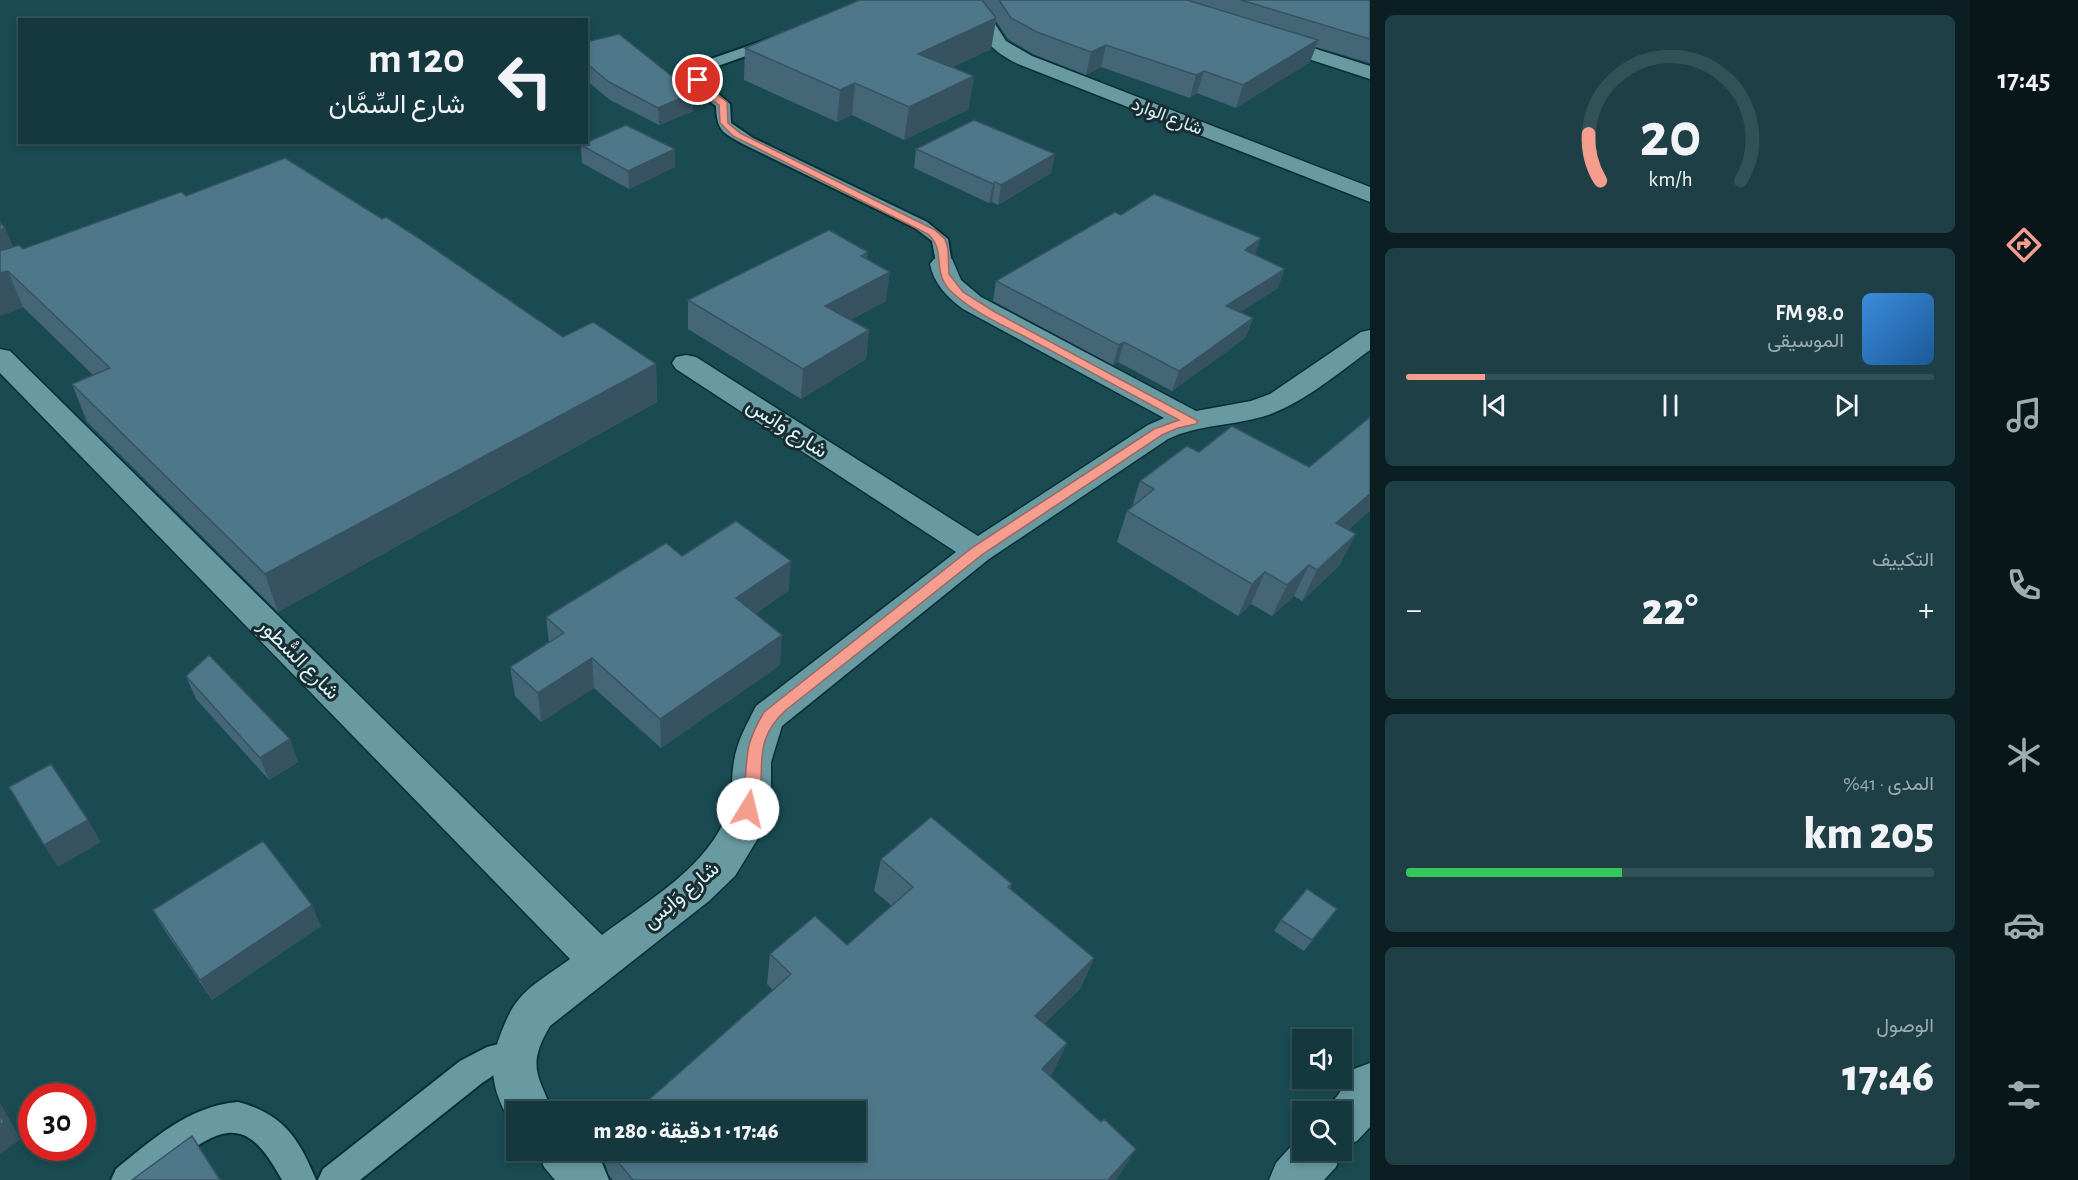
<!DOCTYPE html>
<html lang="ar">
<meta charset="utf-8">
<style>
body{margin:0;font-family:"Alegreya Sans",Vazirmatn,sans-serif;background:#1d3f45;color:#f1f3f6;direction:rtl;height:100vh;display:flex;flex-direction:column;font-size:22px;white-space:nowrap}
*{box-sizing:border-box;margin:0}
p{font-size:20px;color:#9dacb0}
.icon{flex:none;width:33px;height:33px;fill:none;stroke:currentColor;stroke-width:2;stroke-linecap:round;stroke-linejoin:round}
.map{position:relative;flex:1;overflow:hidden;direction:ltr}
.side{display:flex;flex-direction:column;gap:15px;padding:15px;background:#0b1f22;width:600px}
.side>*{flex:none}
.top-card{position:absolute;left:18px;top:18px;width:570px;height:126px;border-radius:0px;box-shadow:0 3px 9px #0003,0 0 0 2px #335258;direction:rtl;background:#14383e;color:#f1f3f6;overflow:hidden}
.tools{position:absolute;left:1292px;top:1029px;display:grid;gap:12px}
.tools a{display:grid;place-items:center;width:60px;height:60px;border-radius:0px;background:#14383e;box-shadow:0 3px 9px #0003,0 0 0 2px #335258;font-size:30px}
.speed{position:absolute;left:18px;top:1083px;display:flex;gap:12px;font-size:30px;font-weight:700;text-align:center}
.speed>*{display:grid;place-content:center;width:78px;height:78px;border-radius:50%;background:#14383e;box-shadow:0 3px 9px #0003,0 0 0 2px #335258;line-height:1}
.speed .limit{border:9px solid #d22;background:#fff;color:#111}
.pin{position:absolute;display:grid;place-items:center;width:51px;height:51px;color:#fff;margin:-26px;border:3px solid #fff;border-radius:50%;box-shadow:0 2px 6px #0007}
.me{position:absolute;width:66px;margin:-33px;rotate:9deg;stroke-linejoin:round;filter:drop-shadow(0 0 4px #0008)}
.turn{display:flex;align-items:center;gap:21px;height:126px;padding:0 24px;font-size:27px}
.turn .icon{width:78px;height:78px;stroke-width:2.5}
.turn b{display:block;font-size:42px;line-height:51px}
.big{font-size:45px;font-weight:800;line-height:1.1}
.side .card{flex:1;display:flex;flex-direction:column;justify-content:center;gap:9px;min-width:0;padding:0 21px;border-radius:9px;background:#1d3f45}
.side .dial{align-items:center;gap:0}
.dial svg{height:156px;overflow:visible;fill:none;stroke:#335258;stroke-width:7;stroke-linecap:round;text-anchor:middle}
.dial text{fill:#f1f3f6;stroke:none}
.song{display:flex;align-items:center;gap:18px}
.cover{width:72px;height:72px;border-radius:9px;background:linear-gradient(135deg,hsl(210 70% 55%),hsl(210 70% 35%))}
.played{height:6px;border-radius:3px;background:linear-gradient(90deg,#f59d8f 15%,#335258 15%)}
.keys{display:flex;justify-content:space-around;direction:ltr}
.heat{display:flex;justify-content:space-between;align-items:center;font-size:33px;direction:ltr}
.charge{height:9px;border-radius:4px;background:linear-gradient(90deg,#34c759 41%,#335258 0)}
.trip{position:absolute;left:506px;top:1101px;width:360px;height:60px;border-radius:0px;background:#14383e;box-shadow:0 3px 9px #0003,0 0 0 2px #335258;font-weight:800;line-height:60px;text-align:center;direction:rtl}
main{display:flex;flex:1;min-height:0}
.tabs{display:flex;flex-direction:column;width:108px;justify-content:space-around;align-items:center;background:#081619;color:#9dacb0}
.tabs .icon{width:42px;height:42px}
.tabs .active{color:#f59d8f}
.tabs b{font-size:27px;color:#f1f3f6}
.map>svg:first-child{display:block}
</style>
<main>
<nav class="tabs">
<b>17:45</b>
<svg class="icon active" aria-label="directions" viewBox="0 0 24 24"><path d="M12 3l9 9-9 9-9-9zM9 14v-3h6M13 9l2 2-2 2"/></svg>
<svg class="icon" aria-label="music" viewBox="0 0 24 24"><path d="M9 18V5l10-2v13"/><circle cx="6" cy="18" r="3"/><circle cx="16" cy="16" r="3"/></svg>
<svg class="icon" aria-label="phone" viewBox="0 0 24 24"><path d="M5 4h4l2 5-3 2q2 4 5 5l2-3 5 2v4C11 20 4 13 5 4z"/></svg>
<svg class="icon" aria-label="climate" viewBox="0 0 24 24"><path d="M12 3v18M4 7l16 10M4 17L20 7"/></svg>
<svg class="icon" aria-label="car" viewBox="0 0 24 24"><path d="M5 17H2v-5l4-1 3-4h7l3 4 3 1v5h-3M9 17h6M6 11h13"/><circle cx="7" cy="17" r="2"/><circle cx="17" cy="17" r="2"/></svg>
<svg class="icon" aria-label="filters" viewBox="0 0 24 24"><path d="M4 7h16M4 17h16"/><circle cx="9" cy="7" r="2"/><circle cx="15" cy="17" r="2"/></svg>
</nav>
<section class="side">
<div class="card dial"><svg viewBox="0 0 100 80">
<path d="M14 69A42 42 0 1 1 86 69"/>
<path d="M14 69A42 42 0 0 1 8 45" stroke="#f59d8f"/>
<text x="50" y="56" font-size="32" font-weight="700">20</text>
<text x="50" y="72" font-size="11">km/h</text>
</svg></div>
<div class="card">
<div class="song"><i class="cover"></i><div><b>98.0 FM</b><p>الموسيقى</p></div></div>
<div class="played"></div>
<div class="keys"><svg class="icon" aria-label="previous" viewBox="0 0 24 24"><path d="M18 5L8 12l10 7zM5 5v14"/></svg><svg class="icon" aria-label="pause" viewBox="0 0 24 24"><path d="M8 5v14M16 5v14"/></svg><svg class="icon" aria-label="next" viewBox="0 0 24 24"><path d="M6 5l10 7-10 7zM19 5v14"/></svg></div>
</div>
<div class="card"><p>التكييف</p>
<div class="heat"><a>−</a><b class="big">22°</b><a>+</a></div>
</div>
<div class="card"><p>المدى · 41%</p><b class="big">205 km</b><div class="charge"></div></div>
<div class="card"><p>الوصول</p><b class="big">17:46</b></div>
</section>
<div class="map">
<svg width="1370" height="1180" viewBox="0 0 1370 1180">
<rect width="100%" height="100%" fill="#1a4b52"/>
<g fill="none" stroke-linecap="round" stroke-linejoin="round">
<defs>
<path id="lane" d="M774,37L781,41L779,44L715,67L707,74L705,80L709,86L730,104L731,123L753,138L927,222L948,239L952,264L949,268H937L932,241L915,228L743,144C722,132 717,131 716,106L698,92L691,80L695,69L705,61Z
M514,1040L525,1045L529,1055L525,1065L494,1075L482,1083L360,1180H318L323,1169L460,1061L487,1047Z
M238,1102C283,1114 299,1138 316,1180H282C251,1123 229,1119 178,1160C171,1165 161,1177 153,1180C144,1180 121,1180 111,1180L116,1169C153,1139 189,1106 238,1102Z"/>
<path id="street" d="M980,12L990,16L1006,41L1032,56L1370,187V202L1018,64C990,50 987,42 970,18L973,14Z
M1272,35L1370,66V79L1265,45L1262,41L1265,37Z
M943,256L952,259L961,280L981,297L1196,411L1251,401L1270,394L1361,332L1370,330V350C1338,373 1305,402 1268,415C1235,426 1199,424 1168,439L989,559L782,726L771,762V786L767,809L757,840L735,876L709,901L550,1026C527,1065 537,1074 553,1112H516V1129L514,1128C492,1092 486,1068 503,1028C507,1018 512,1007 519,999C531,984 554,971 570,959L0,373V349L10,351L602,935C647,901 710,866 728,811C733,795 731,778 734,761C737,741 747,724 756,706L956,552L676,369L672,363L676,357L686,355L696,357L978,536L1148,425L1164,418L963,309C947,297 934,284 930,264L934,259Z
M1370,1063V1127L1357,1141L1341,1148L1342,1150L1336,1167L1324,1180H1269L1276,1163L1302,1134V1150H1341V1112H1324L1338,1095L1354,1069Z
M538,1150H591L602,1163L609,1180H555L544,1167Z"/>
</defs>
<use href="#lane" stroke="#092f35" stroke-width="4"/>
<use href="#street" stroke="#092f35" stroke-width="3"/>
<use href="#lane" fill="#699aa2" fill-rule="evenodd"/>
<use href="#street" fill="#699aa2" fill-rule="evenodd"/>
</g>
<path fill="#467" d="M860,0H1370V63L1316,47L1310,62L1236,108L1197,93L1190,98L1101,67L1086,75L1033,54L1008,39L996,21L991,49L952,67L969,109L904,140L852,115L837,122L744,80L745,48Z
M586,42L693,111L659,125L610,100L586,80Z
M581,145L675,167L629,189L582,163Z
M916,149L1051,173L998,205L992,202L989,203L914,168Z
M186,196L563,337L656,364L657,402L278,612L87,422L72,384L93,375L23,307L0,316V222L5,228L13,247L23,249Z
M1255,255L1278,288L1240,312L1253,318L1245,338L1172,391L1118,362L1113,365L993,301L996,281Z
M868,260L886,301L850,320L869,330L866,359L801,399L688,329V300Z
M1140,481L1348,530L1340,565L1302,601L1294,596L1272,616L1251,604L1238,616L1117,542L1127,511L1132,507Z
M682,556L789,590L755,614L780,665L661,748L594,688L541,722L515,696L510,667L549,643L546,617Z
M186,676L298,762L269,780L196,699Z
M881,859L1012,884L1010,889L1094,958L1080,989L1044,1024L1067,1043L1053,1072L1050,1076L1101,1122L1136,1149L1119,1175L1115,1180H613L609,1175L605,1164L603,1150H855L773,990L767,984L770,954L847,945L892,906L874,891Z
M153,910L321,926L212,1000L165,931Z
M1281,920H1329L1304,951L1274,931Z"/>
<path fill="#375361" d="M996,18L991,49L914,86L918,54Z
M1318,40L1310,62L1236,108L1243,85Z
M1106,45L1101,67L1086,75L1091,52Z
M1204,71L1197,93L1190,98L1196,75Z
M974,76L969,109L904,140L909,107Z
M855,83L852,115L837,122L840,90Z
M693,93V111L659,125L658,108Z
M675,149V167L629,189L628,171Z
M1055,154L1051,173L998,205L1001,185Z
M995,182L992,202L989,203L993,184Z
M5,228L20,264L0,272V230Z
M1261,238L1254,258L1245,250Z
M868,252L865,280L861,256Z
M1285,269L1278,288L1219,325L1226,306Z
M8,271L23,307L0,316V273Z
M890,272L886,301L823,334L825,306Z
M1253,318L1245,338L1172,391L1179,371Z
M869,330L866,359L801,399L803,369Z
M1124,342L1118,362L1113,365L1119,345Z
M656,364L657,402L278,612L265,574Z
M1370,494V511L1320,555L1336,523Z
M1356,534L1340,565L1302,601L1317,570Z
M791,561L789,590L734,628L736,598Z
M1309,565L1294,596L1272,616L1287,585Z
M1265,572L1251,604L1238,616L1252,584Z
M782,635L780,665L661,748L660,719Z
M592,658L594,688L541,722L538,693Z
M290,739L298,762L269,780L260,758Z
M88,820L101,842L58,867L44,845Z
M312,905L321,926L212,1000L200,980Z
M1337,909L1329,920L1304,951L1312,940Z
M1094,958L1080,989L1023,1045L1035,1016Z
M1067,1043L1053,1072L1029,1097L1042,1069Z
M0,1103L21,1139L0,1154Z
M192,1136L208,1160L221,1180H220Z
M1136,1149L1119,1175L1115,1180H1108Z"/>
<path fill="#4f778a" stroke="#375361" stroke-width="1.5" d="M860,0H982L996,18L918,54L974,76L909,107L855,83L840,90L745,48Z
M999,0H1187L1318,40L1243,85L1204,71L1196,75L1106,45L1091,52L1037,32L1011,18Z
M1241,0H1370V39Z
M619,34L693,93L658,108L609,82L586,63V42Z
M974,120L1055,154L1001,185L995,182L993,184L916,149Z
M626,125L675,149L628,171L581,145Z
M285,158L382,219L386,217L417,237L563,337L593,322L656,364L265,574L72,384L110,368L8,271L0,273V251L19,245L23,249L181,192L186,196Z
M1154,194L1261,238L1245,250L1285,269L1226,306L1253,318L1179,371L1124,342L1119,345L996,281L1115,212L1121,215Z
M0,222L5,228L0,230Z
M829,230L868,252L861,256L890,272L825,306L869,330L803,369L688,300Z
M1370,417V494L1336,523L1356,534L1317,570L1309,565L1287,585L1265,572L1252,584L1127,511L1154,489L1140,481L1187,446L1199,452L1232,426L1309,467Z
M736,521L791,561L736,598L782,635L660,719L592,658L538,693L510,667L564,633L546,617L666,543L682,556Z
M209,655L290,739L260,758L186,676Z
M51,764L88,820L44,845L9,787Z
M931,817L1012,884L1008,887L1094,958L1035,1016L1067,1043L1042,1069L1101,1122L1104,1119L1136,1149L1108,1180H633L608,1150H855V1112H635L791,974L770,954L815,916L847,945L913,887L881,859Z
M263,841L312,905L200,980L153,910Z
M1307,889L1337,909L1312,940L1281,920Z
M0,1114L4,1122L0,1125Z
M192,1136L220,1180H132Z"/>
<path fill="#f59d8f" stroke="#9f665d" stroke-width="1.5" d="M695,78H701L707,87L727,102L728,123L740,133L935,230L945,239L948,249L949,274L963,292L995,312L1198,421L1196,424L1178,428L1162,435L983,554L786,710C746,746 772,776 753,813L748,815L742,813C738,805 744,795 745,785C747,752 746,743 764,712L973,547L1154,429L1179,420C1131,394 1082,367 1033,341C1007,327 976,314 954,294C929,273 948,252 928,234L733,136L720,123L719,105L700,91L694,80Z"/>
<g text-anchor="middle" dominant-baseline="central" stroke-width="6" stroke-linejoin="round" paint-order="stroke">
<g font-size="18" fill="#dcf5f9" stroke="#192d31">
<text transform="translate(1167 117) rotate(21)">شارع الوارد</text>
</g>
<g font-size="21" fill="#dcf5f9" stroke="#192d31">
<text transform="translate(787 428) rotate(33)">شارع وَانِس</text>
<text transform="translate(299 659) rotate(45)">شارع السُّطور</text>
<text transform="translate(681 895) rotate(-40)">شارع وَانِس</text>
</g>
</g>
</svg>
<div class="tools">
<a><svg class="icon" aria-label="sound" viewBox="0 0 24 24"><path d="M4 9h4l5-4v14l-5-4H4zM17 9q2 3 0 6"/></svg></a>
<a><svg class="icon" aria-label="search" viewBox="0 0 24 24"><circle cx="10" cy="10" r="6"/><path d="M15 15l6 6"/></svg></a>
</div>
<div class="speed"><div class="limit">30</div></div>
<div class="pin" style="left:698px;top:80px;background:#d93025"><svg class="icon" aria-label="arrive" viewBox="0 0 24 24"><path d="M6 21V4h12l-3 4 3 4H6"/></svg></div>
<svg class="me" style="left:748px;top:809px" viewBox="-20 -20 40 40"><circle r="19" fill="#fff"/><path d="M0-13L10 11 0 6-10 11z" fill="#f59d8f"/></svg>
<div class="trip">17:46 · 1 دقيقة · 280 m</div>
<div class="top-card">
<div class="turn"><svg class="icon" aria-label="left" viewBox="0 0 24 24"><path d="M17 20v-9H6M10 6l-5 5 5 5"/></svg><div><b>120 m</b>شارع السِّمَّان</div></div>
</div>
</div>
</main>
